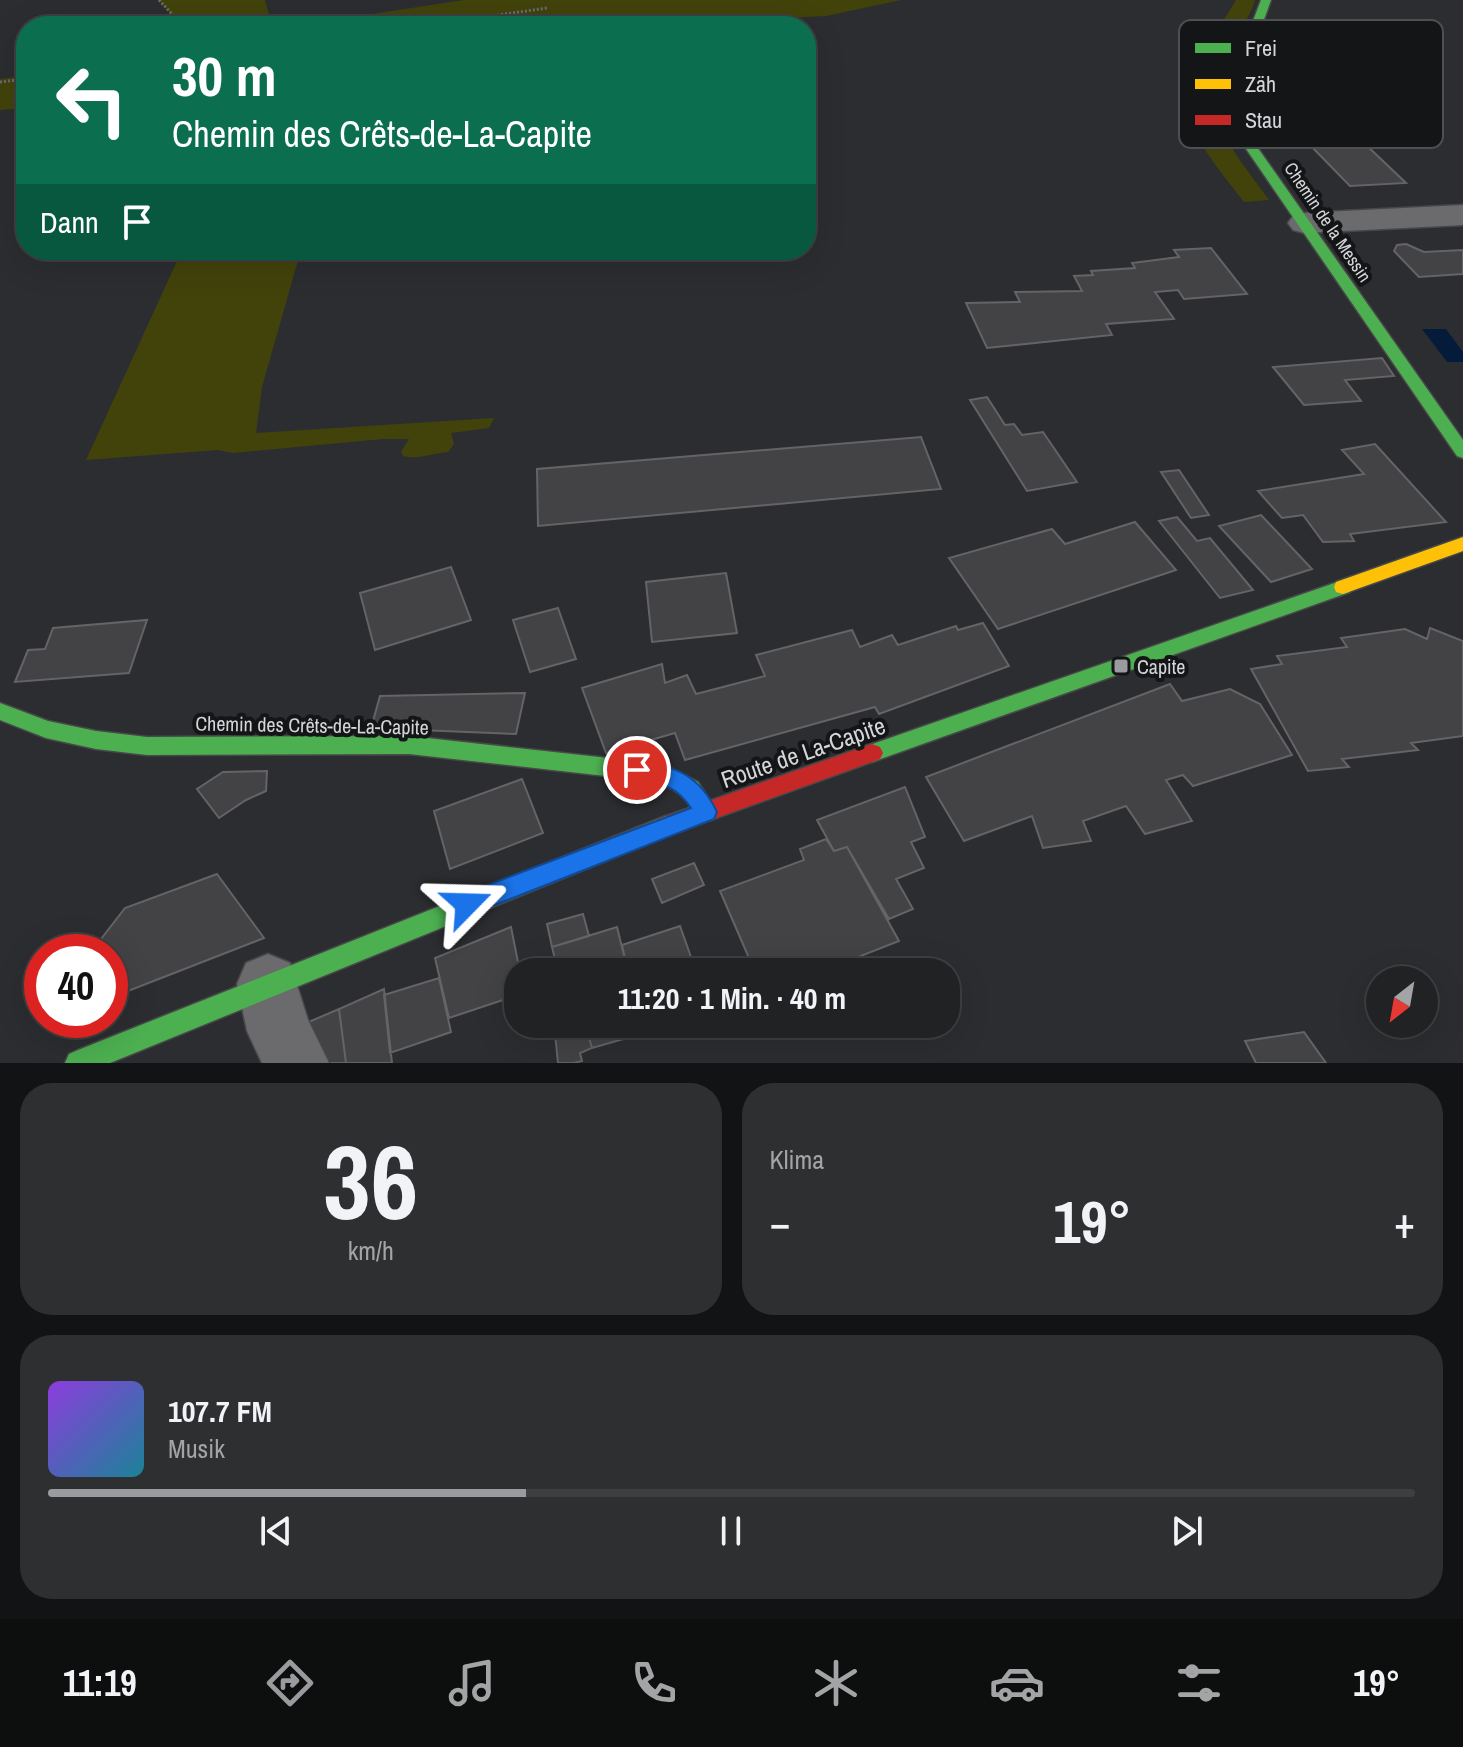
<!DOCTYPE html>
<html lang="de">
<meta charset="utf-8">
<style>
body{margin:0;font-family:"Archivo Narrow",sans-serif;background:#2d2f31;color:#f1f3f6;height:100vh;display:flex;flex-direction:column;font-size:30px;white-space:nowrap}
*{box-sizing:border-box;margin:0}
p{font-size:26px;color:#a2a4a6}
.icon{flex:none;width:44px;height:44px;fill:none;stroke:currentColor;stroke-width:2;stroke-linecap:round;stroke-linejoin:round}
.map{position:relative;height:1063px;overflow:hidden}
.drawer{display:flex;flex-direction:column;gap:20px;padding:20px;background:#121314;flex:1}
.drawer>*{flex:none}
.top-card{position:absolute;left:16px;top:16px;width:800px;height:244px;border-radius:32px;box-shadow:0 8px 32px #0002,0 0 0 2px #3e3f41;background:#0b6e4f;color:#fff;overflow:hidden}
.needle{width:52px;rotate:211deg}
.fabs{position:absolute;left:1366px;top:966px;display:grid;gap:16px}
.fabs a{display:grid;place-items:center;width:72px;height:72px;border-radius:50%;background:#212224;box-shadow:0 8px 32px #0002,0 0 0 2px #3e3f41;font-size:40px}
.speed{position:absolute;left:24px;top:934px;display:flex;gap:16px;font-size:40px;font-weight:700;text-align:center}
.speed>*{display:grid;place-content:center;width:104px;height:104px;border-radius:50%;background:#212224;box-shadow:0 8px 32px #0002,0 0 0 2px #3e3f41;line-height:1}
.speed .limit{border:12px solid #d22;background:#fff;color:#111}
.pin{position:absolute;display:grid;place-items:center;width:68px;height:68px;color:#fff;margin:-34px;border:4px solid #fff;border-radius:50%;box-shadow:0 2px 8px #0007}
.me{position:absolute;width:88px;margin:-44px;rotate:68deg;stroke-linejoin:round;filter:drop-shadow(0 0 6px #0008)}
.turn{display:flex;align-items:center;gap:28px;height:168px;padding:0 24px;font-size:36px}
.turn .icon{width:104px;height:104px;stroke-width:2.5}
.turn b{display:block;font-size:56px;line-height:68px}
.then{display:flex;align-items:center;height:76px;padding:0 24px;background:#0003;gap:16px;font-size:30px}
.big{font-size:60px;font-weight:700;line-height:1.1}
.drawer .card{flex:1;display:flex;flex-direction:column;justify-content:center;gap:12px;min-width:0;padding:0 28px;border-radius:32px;background:#2d2f31}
.drawer .dial{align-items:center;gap:0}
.dial b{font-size:104px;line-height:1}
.song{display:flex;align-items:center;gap:24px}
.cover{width:96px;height:96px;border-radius:12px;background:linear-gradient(135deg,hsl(270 70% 55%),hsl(190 70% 35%))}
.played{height:8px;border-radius:4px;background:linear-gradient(90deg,#9a9b9e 35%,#3e3f41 35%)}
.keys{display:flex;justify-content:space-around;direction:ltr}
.heat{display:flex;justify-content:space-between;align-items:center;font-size:44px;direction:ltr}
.drawer .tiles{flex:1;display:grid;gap:20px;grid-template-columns:1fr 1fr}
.card:last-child{grid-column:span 2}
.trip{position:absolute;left:504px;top:958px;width:456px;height:80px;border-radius:32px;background:#212224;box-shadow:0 8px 32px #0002,0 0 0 2px #3e3f41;font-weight:700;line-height:80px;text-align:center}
.tabs{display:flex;height:128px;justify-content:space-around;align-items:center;background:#0d0e0e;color:#a2a4a6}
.tabs .icon{width:56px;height:56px}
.tabs .selected{color:#9a9b9e}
.tabs b{font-size:36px;color:#f1f3f6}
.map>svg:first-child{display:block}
</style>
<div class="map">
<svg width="1463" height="1063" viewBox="0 0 1463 1063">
<rect width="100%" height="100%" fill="#2c2d30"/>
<path fill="#42430b" d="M159,0H265L272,26C234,26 181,37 159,0Z
M464,0H901L826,16L767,19L644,15L590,17L518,26H293Z
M1236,0H1255C1248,25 1227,42 1218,66C1199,118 1241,160 1269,200L1244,202C1211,158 1167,115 1198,58C1209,38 1225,20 1236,0Z
M26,76V108L0,110V79Z
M182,250H301L262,387L256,433L494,418L489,428L451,433L454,444L448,452C432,453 419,460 403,456L401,452L409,439H383L233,453L218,450L86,460Z"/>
<path fill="#041c3a" d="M1422,329H1446L1463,352V362H1447Z"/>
<path fill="#434244" stroke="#646365" stroke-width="2" d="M1363,142L1406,183L1350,186L1310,145Z
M1406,244L1424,252L1463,250V274L1419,277L1394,251L1397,245Z
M1211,248L1247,294L1184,299L1178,290L1155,292L1174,319L1106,324L1112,335L987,348L966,303L1020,302L1015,292L1082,291L1074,276L1093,275L1091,271L1135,268L1132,263L1179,257L1174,250Z
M1382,358L1394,376L1345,380L1361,401L1304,405L1273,367Z
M987,397L1005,425L1014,424L1022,435L1043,432L1077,482L1027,491L970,400Z
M921,437L941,489L538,526L537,469Z
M1375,444L1446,522L1350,534L1354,541L1323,542L1303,515L1282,518L1258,491L1364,474L1342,450Z
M1179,470L1209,515L1191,518L1161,472Z
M1261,515L1312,569L1271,582L1219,526Z
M1177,517L1197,541L1210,538L1253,590L1220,598L1159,521Z
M1135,522L1176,570L998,629L949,558L1052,529L1065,544Z
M451,567L471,620L375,650L360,593Z
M726,573L737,633L652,642L646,582Z
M558,608L576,659L530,672L513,620Z
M147,620L129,673L15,682L28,650L45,649L53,628Z
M983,623L1009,666L879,714L875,707L685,760L675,733L606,753L582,688L662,664L665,683L687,675L696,694L765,676L756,655L852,630L860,647L892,635L898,645L956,626L958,630Z
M1430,628L1463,641V736L1411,743L1418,750L1342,759L1349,767L1308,771L1251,669L1282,664L1277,656L1347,647L1341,638L1405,629L1427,639Z
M1170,684L1182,701L1230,689L1260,704L1292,755L1193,786L1183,775L1166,780L1192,821L1145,834L1126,806L1083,821L1091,841L1043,848L1032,816L964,841L926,777Z
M525,693L516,734L371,728L380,696Z
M267,771L266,791L246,800L219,818L197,789L223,772Z
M522,779L543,833L450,869L434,811Z
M905,787L925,837L911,842L924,868L896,879L913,909L889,919L847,847L834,851L817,820Z
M826,839L834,851L847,847L899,941L820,972H755L720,891L804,860L800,849Z
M694,863L704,885L662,903L652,879Z
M217,874L264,938L110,998V952H91L125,908Z
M583,914L589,936L552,947L547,924Z
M680,926L692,960L657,972H628L622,945Z
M511,927L520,972L518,995L449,1018L435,958Z
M617,927L628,972H558L552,947Z
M439,978L451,1032L390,1053L384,995Z
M384,989L392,1063H346L339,1009Z
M339,1009L346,1063H327L304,1024Z
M554,1024H618L588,1034L592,1048L580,1053L582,1061L574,1063H558Z
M618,1024H676L592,1048L588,1034Z
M1304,1032L1326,1063H1256L1245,1041Z"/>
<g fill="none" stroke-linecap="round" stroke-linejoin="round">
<defs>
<path id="street" d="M1463,205V225L1304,233L1293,230L1288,223L1293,216L1304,213Z
M268,954L290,963L308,1020L329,1063H262L247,1031L237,984L246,963Z"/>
<path id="fast" d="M1261,0H1271L1238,92L1241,124L1463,440V458L1457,456L1229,124L1226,92Z
M1343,580L1350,582L1352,587L1350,592L872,762L864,759L861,753L864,747Z
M0,703L48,721L96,731L147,737L409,736L663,764L698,782L717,812L714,819C696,826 694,808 683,797C677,791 667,786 659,782L409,754L147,755L96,749L46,738L0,720Z
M666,816L674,819L677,826L674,833L110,1063H65L69,1054L78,1050Z"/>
<path id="slow" d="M1463,537V551L1343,594L1336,592L1334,587L1336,582Z"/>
<path id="jam" d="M872,744L880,747L883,753L880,759L666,836L658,833L655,826L658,819Z"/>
</defs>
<use href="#street" stroke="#48484a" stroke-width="3"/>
<use href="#fast" stroke="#48484a" stroke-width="3"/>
<use href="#slow" stroke="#48484a" stroke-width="3"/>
<use href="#jam" stroke="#48484a" stroke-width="3"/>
<path stroke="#6b6b6d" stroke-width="3" stroke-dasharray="2 2" stroke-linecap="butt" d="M159,0L173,15L194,26
M422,26L547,8
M0,82L26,79"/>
<use href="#street" fill="#6b6b6d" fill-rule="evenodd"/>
<use href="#fast" fill="#4caf50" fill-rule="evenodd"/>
<use href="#slow" fill="#ffc107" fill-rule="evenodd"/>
<use href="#jam" fill="#c62828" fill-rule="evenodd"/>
</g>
<path fill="#1a73e8" stroke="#114b97" stroke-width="2" d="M637,761C675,765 700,776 717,812L714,819L467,916L459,912L455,904L459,896L691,808C671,779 658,787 629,777L626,770L629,764Z"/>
<rect fill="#9a9b9e" stroke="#141517" stroke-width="3" x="1113" y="658" width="16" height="16" rx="4"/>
<g text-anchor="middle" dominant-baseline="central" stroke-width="8" stroke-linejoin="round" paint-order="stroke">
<g font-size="18" fill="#d5d6d9" stroke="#141517">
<text transform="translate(1328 222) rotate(56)">Chemin de la Messin</text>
</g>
<g font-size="20" fill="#d5d6d9" stroke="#141517" text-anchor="start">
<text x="1137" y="666">Capite</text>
</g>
<g font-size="20" fill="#d5d6d9" stroke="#141517">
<text transform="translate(312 725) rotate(1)">Chemin des Crêts-de-La-Capite</text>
</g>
<g font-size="24" fill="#d5d6d9" stroke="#141517">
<text transform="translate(803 752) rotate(-19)">Route de La-Capite</text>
</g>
</g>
<rect x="1179" y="20" width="264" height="128" rx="12" fill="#141517" stroke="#4e4f51" stroke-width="2"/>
<rect x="1195" y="43" width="36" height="10" fill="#4caf50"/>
<rect x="1195" y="79" width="36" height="10" fill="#ffc107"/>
<rect x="1195" y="115" width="36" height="10" fill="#c62828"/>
<g font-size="22" fill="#d5d6d9">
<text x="1245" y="56">Frei</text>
<text x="1245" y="92">Zäh</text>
<text x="1245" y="128">Stau</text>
</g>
</svg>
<div class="fabs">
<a><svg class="needle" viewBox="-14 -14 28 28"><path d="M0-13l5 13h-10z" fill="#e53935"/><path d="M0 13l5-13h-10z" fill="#a2a4a6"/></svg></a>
</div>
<div class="speed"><div class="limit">40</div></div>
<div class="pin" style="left:637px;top:770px;background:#d93025"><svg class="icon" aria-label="arrive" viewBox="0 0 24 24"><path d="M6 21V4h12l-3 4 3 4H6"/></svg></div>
<svg class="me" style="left:467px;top:904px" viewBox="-20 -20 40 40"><path d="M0-17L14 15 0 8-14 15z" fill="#1a73e8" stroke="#fff" stroke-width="4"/></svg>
<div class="trip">11:20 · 1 Min. · 40 m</div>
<div class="top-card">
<div class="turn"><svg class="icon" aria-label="left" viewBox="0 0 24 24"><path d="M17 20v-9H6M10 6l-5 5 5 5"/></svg><div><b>30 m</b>Chemin des Crêts-de-La-Capite</div></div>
<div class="then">Dann<svg class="icon" aria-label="arrive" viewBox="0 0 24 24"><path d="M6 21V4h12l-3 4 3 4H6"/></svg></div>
</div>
</div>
<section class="drawer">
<div class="tiles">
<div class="card dial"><b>36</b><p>km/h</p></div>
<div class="card"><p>Klima</p>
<div class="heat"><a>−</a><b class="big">19°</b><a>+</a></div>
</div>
<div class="card">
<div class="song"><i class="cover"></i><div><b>107.7 FM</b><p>Musik</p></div></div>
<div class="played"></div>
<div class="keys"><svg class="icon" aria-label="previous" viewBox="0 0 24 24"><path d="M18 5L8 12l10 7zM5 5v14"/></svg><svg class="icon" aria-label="pause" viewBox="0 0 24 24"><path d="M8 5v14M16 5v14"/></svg><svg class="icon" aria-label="next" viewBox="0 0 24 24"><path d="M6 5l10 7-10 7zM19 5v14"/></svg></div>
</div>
</div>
</section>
<nav class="tabs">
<b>11:19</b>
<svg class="icon selected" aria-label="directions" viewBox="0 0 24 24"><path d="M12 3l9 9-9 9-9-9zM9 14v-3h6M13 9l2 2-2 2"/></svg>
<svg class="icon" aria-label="music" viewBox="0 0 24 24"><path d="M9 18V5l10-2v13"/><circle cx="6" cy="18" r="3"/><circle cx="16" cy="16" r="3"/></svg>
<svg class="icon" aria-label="phone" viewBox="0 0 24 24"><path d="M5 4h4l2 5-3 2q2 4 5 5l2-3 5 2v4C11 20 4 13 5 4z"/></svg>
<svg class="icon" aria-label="climate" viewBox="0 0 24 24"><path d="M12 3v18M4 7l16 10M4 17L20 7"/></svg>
<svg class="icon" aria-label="car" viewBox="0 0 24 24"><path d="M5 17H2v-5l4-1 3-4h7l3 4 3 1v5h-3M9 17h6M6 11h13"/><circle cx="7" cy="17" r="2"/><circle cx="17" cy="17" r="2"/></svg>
<svg class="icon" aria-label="filters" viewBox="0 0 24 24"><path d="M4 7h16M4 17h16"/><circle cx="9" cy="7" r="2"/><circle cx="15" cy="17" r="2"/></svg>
<b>19°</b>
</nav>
